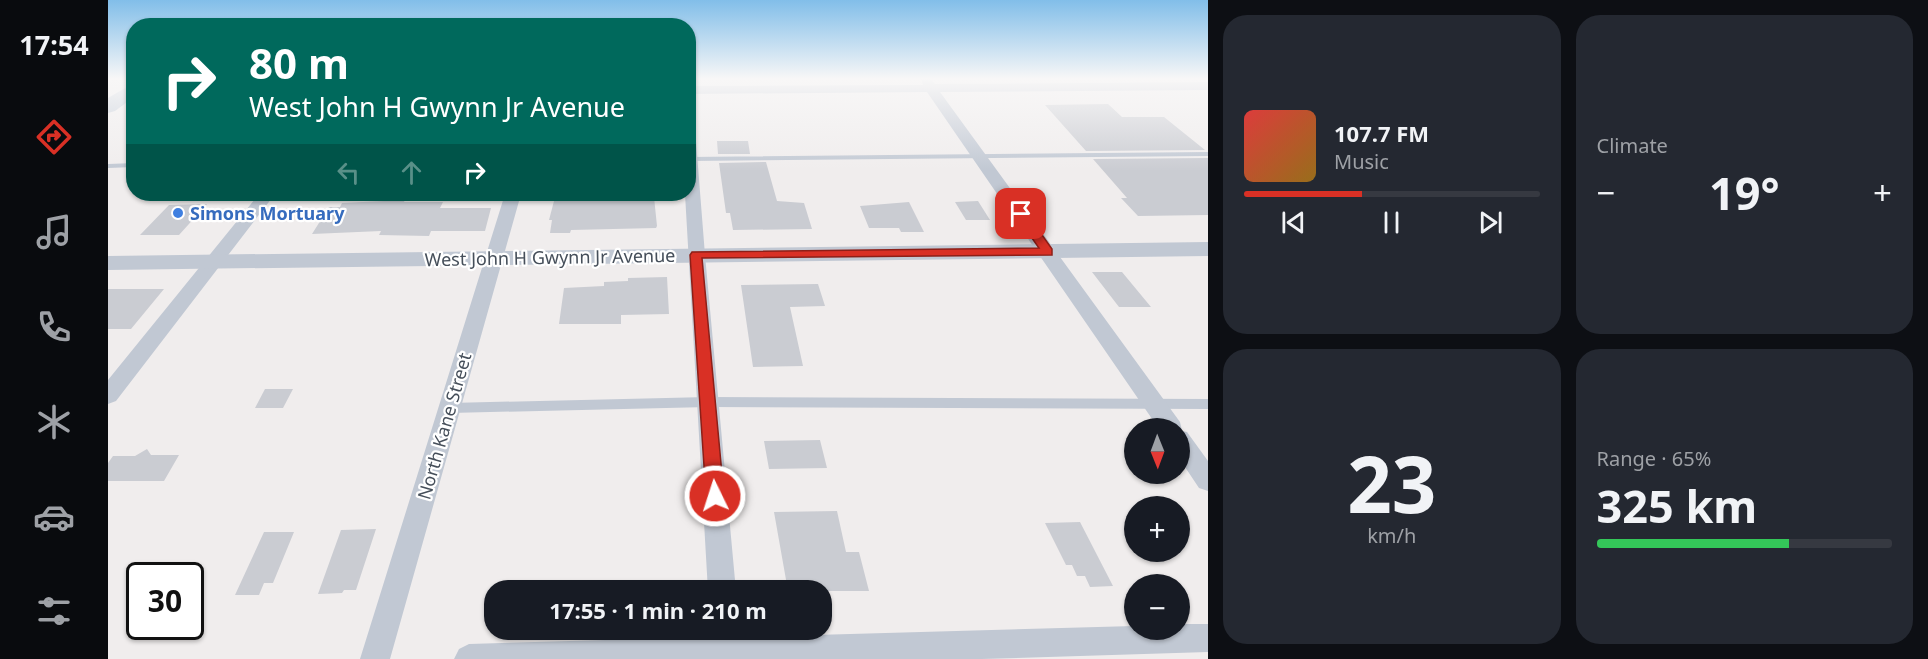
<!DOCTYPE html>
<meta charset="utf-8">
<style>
body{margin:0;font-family:"Noto Sans",sans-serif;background:#242831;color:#f1f3f6;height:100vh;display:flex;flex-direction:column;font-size:22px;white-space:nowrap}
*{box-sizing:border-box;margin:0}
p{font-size:20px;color:#9ea1a6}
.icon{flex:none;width:33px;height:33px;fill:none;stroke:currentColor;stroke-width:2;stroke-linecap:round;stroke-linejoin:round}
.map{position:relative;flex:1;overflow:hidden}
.details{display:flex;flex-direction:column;gap:15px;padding:15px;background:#0d0f14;width:720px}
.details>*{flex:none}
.guide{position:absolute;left:18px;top:18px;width:570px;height:183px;border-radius:24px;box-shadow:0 2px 4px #0004;background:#00695c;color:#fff;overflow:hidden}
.needle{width:39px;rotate:179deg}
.controls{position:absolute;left:1016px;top:418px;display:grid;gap:12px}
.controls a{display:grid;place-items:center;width:66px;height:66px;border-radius:50%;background:#171b24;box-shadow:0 2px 4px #0004;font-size:30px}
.speed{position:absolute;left:18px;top:562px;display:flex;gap:12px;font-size:30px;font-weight:700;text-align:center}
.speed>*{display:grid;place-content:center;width:78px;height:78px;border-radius:50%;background:#171b24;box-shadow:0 2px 4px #0004;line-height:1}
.speed .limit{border:3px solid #111;border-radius:9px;background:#fff;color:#111}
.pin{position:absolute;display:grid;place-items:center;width:51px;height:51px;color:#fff;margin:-26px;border-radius:12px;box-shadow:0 3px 9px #0006}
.me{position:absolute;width:66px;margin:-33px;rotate:356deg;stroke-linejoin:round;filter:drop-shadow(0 0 4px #0008)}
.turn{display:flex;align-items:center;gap:21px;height:126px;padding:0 24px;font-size:27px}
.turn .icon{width:78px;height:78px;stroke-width:2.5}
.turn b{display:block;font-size:42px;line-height:51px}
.lanes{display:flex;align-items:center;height:57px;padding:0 24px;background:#0003;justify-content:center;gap:30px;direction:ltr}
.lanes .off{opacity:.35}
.big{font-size:45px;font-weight:700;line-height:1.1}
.details .tile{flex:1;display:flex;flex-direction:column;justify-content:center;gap:9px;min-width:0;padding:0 21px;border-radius:24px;background:#242831}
.details .dial{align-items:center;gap:0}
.dial b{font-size:78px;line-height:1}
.song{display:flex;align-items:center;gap:18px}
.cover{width:72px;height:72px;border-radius:9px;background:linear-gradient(135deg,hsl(0 70% 55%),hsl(40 70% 35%))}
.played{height:6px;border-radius:3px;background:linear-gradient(90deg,#d93025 40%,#363941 40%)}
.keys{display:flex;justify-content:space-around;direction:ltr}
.heat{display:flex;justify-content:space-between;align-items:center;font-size:33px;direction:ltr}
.charge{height:9px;border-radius:4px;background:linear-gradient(90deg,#34c759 65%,#363941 0)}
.details .tiles{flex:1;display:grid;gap:15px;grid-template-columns:repeat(2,1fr)}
.trip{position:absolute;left:376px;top:580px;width:348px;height:60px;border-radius:24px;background:#171b24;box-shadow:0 2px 4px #0004;font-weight:700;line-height:60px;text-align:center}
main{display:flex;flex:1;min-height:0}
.tab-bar{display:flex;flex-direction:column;width:108px;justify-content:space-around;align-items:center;background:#090b0e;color:#9ea1a6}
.tab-bar .icon{width:42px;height:42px}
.tab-bar .selected{color:#d93025}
.tab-bar b{font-size:27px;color:#f1f3f6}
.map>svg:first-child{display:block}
</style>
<main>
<nav class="tab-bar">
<b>17:54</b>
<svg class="icon selected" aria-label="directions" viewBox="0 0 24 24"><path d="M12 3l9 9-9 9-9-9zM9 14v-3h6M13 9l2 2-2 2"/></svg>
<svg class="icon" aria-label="music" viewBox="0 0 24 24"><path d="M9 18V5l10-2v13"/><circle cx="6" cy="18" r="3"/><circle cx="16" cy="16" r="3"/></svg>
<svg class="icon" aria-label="phone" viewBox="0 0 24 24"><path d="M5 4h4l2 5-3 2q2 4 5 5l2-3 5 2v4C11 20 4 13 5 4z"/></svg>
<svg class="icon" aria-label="climate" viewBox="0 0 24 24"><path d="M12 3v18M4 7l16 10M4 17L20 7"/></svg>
<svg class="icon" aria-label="car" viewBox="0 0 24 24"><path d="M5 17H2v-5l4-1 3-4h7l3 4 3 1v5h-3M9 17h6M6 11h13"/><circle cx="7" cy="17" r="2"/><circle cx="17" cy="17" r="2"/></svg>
<svg class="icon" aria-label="filters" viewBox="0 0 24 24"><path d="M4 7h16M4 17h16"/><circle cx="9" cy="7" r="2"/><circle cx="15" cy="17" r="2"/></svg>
</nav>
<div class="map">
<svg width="1100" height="659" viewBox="0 0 1100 659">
<rect width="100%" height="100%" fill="#f0eded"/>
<path fill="#caccd2" d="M1000,104L1014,117H1056L1097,150L978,151L937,105Z
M609,141H640L642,154H610Z
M1100,158V215L1030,216L1013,198H1019L985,159Z
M658,162L669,201L696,203L704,229L625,230L622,213H618L611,163Z
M473,195L546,197L549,226L548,228L463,230L462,233H442L444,220H441L446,201H457L458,196Z
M297,200L296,202H335L332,208H383L377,231H323L321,236L271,235L273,231L204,234L221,207H232L234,203Z
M870,201L882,220H858L847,202Z
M801,202L816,232H793L791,228H761L752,206Z
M99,204L71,235H32L61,205Z
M984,272H1014L1043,307H1011Z
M559,277L561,314L513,315V324H451L456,288L496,286V282L520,281V278Z
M710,284L717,306L682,307L695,366L645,367L633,285Z
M0,289H56L23,329H0Z
M157,389H185L175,408H147Z
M712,440L719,468L661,469L656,441Z
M39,449L43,455H71L56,481H0V463L5,456H27Z
M729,511L738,552H751L761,591H680L666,512Z
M972,522L1005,586L982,587L977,576H969L964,565H958L937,523Z
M268,529L248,590H236L234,593L210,594L233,530Z
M156,532H186L165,583H156L151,595H127Z"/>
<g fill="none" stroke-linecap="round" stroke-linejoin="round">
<path fill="#c1c8d3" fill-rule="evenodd" d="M1100,152V156L580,161V157Z
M26,163V167L0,168V164Z
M600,397L1100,399V409L600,407L342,413L338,411L336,408L338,405L342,403Z"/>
<path fill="#c1c8d3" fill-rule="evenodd" d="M813,79H823L827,84L1100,82V90L832,92L1072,422L1074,431L1079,432L1100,461V491L1091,488L1071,458V429H1051L819,92L580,94V86L815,85Z
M580,112L586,116L597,255L628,591H600L577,194H580Z
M151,194H167L8,401L0,404V380Z
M397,194H413L282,659H252Z
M1071,624H1100V652L874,659H346L351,649L361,644L603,637V630H631L632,637L1026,626V630H1071Z"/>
<path fill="#c1c8d3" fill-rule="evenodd" d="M1100,242V256L0,270V256Z"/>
<path fill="#c0c9d6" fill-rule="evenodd" d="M26,83V97L7,111L0,113V98Z"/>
</g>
<linearGradient id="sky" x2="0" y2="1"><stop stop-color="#82bee9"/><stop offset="0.46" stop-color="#f8f7f7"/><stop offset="1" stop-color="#f8f7f7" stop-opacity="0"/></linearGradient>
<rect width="1100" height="171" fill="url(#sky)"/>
<path fill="#d93025" stroke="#8d1f18" stroke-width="1.5" d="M913,210L917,211L944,249V255L594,258L616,496L613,502L607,504L601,502L598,496L582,255L584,252L931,248L907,214Z"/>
<circle fill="#3f7fe0" stroke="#fff" stroke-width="2" cx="70" cy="213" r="6"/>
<g text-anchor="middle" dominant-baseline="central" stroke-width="4.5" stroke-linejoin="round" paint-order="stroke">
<g font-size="18" font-weight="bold" fill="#366cbe" stroke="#fff" text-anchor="start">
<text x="82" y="213">Simons Mortuary</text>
</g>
<g font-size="18" fill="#464f5a" stroke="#fff">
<text transform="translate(442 257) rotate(-1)">West John H Gwynn Jr Avenue</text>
<text transform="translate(336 426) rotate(-74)">North Kane Street</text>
</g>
</g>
</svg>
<div class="controls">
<a><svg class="needle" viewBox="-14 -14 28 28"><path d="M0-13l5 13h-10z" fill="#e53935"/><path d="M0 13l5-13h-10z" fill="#9ea1a6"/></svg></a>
<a>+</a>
<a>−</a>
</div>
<div class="speed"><div class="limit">30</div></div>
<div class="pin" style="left:913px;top:214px;background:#d93025"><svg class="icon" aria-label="arrive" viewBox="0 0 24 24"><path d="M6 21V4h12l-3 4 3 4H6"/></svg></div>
<svg class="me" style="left:607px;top:496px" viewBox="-20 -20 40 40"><circle r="17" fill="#d93025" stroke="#fff" stroke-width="3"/><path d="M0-11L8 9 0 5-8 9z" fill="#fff"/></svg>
<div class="trip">17:55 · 1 min · 210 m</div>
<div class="guide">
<div class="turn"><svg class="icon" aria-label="right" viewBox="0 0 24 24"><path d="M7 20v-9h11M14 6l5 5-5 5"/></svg><div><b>80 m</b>West John H Gwynn Jr Avenue</div></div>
<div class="lanes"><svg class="icon off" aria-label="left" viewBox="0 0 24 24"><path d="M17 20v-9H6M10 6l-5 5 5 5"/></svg><svg class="icon off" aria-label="ahead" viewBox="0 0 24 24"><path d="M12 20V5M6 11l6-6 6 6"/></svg><svg class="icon" aria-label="right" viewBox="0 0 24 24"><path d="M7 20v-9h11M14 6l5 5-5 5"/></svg></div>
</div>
</div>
<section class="details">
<div class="tiles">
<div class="tile">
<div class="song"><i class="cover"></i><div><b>107.7 FM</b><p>Music</p></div></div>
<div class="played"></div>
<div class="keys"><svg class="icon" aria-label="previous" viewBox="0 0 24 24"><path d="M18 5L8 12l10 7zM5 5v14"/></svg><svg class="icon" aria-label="pause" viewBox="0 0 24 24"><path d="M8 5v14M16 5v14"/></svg><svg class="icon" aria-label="next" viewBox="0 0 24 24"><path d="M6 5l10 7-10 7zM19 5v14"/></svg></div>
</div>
<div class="tile"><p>Climate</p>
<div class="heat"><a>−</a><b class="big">19°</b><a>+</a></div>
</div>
<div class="tile dial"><b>23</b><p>km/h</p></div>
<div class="tile"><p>Range · 65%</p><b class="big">325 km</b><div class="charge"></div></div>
</div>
</section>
</main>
